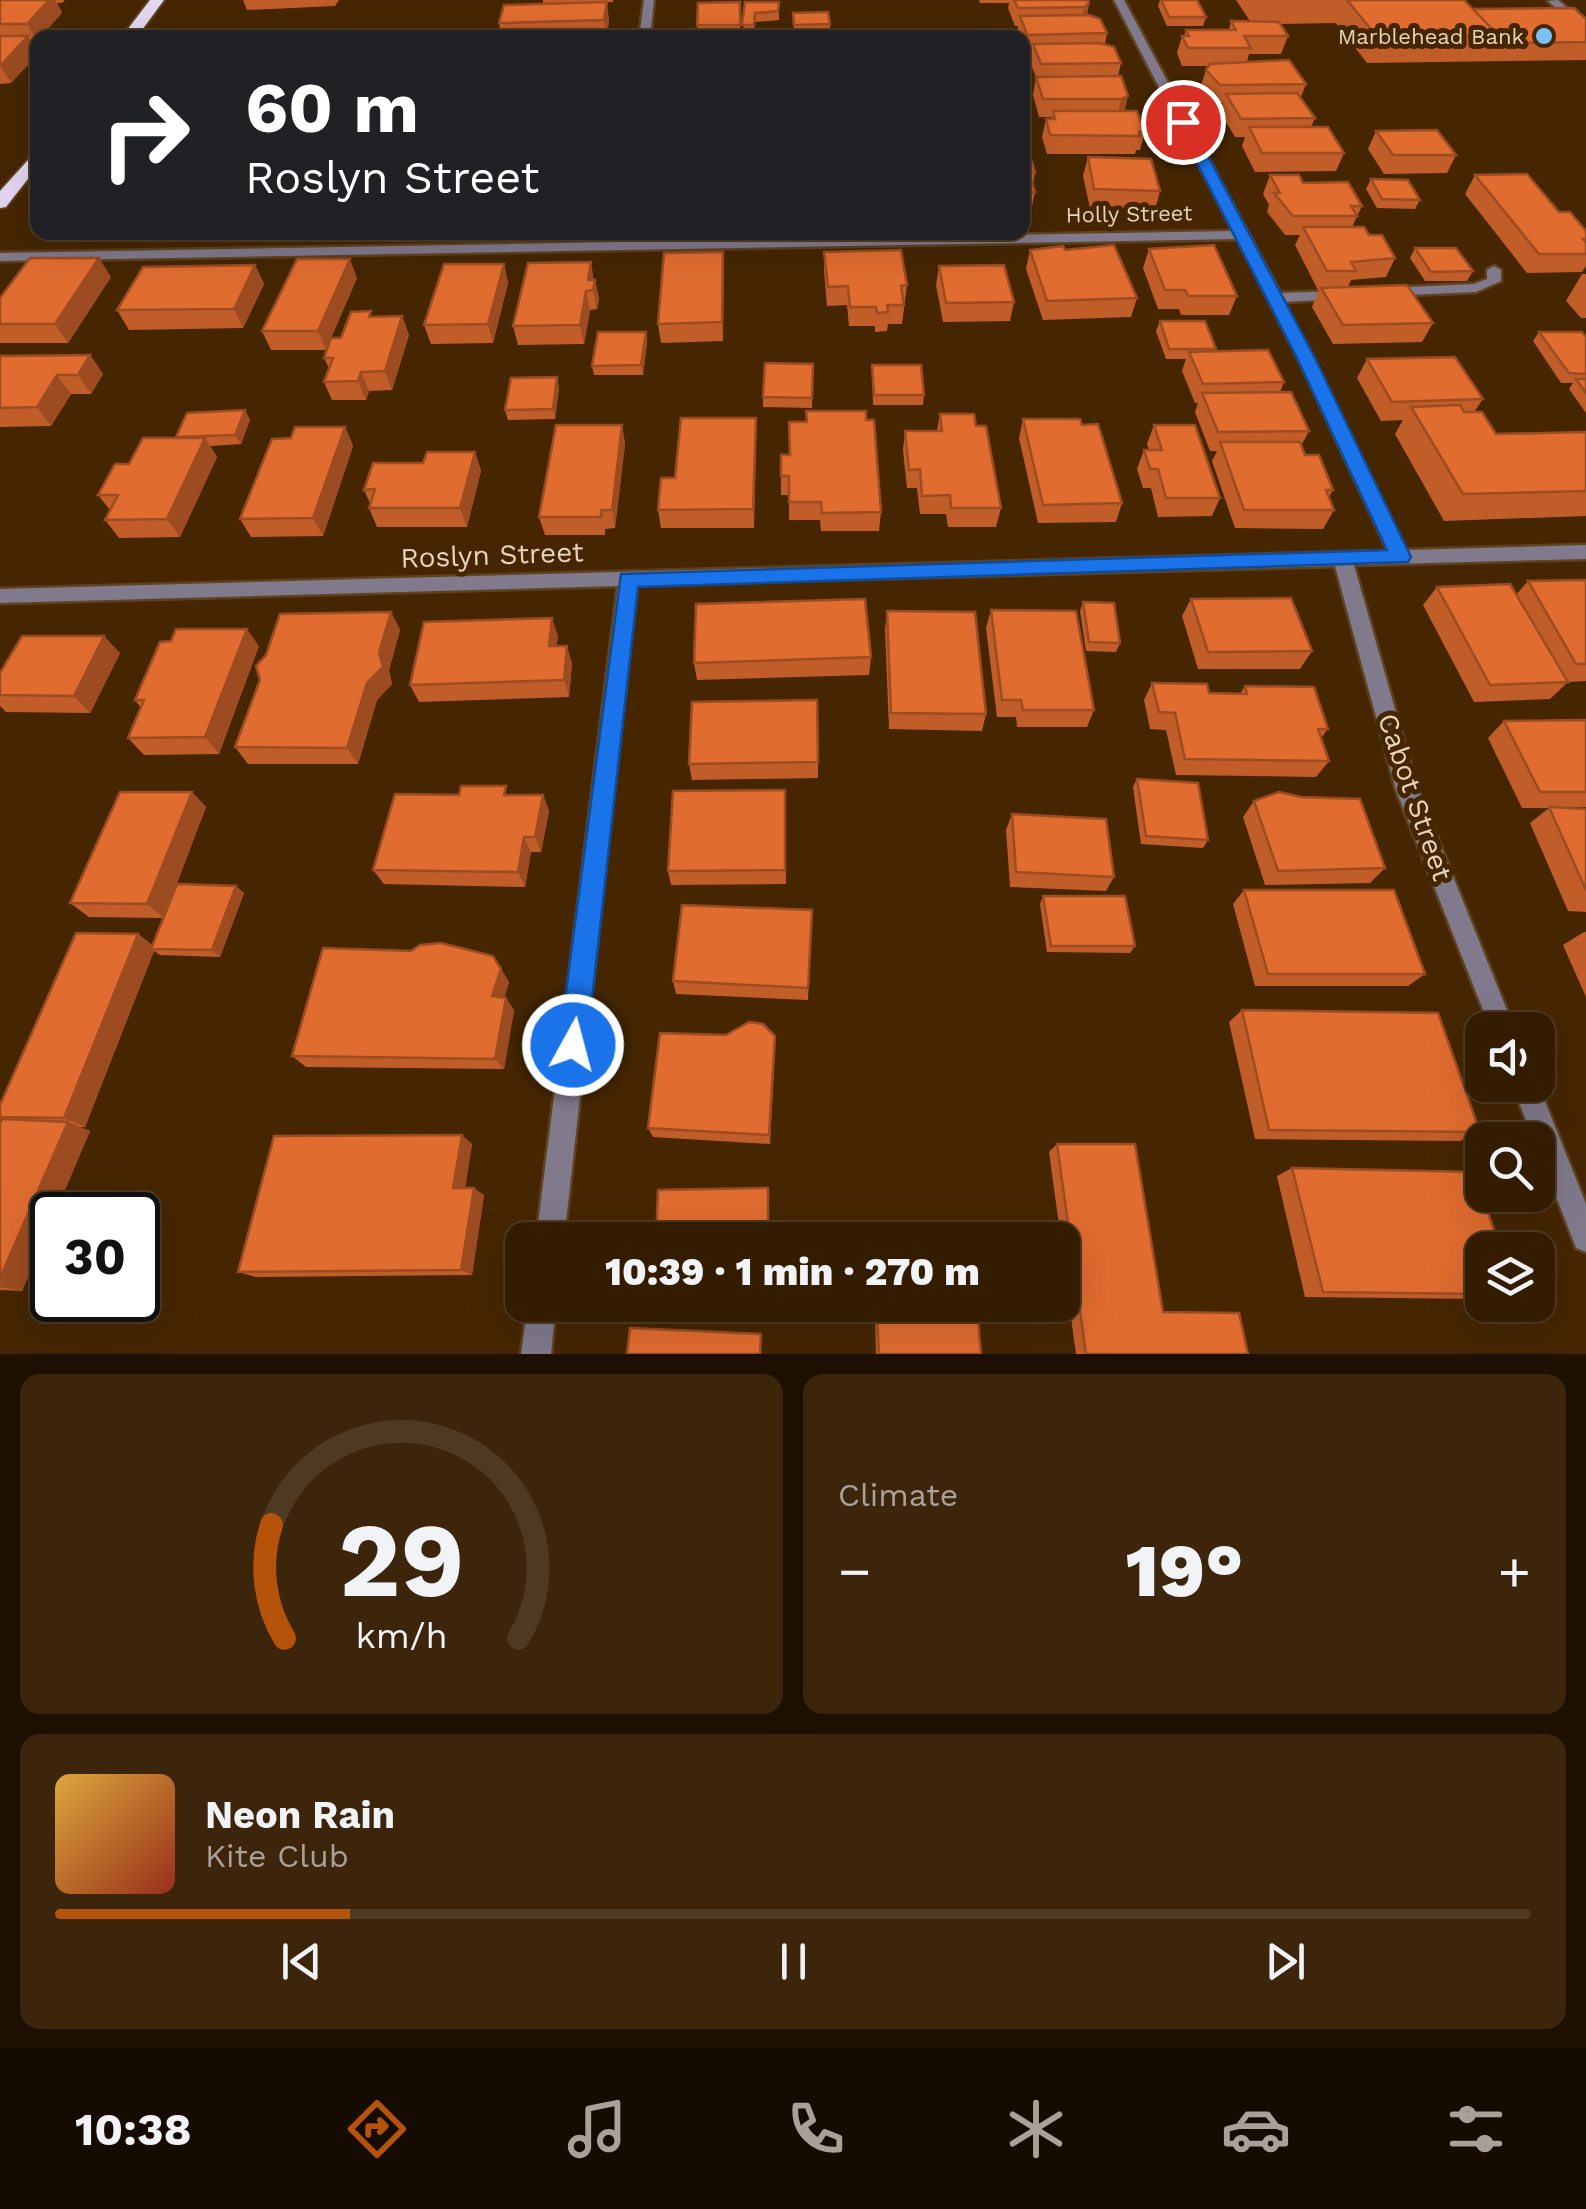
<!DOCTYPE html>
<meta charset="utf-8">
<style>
body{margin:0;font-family:"Work Sans",sans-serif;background:#3c250b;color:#f1f3f6;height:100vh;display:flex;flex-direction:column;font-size:38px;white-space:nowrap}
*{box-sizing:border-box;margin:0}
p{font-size:32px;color:#a9a199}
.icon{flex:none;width:55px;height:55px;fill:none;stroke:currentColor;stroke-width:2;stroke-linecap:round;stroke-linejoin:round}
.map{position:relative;height:1354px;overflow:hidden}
.drawer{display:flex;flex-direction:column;gap:20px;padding:20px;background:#1d0f01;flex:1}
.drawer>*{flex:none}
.hud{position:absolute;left:30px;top:30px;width:1000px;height:210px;border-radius:20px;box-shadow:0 10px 40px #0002,0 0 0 2px #4e3a23;background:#202124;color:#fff;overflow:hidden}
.tools{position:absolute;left:1465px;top:1012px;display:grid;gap:20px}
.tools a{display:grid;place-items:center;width:90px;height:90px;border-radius:20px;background:#341c01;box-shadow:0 10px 40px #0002,0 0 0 2px #4e3a23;font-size:50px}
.speed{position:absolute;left:30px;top:1192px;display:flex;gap:20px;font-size:50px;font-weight:700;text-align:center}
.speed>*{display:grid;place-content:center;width:130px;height:130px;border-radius:50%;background:#341c01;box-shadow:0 10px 40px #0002,0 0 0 2px #4e3a23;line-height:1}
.speed .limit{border:5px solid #111;border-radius:15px;background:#fff;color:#111}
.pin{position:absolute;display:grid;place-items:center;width:85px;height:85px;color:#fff;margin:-42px;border:5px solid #fff;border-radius:50%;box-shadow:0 2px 10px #0007}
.me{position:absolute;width:110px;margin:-55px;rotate:7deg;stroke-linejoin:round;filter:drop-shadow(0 0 8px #0008)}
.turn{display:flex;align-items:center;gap:35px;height:210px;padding:0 50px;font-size:45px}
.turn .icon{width:130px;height:130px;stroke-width:2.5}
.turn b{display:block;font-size:70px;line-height:85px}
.big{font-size:75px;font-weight:800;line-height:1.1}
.drawer .card{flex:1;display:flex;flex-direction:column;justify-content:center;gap:15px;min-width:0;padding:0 35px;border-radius:20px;background:#3c250b}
.drawer .dial{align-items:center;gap:0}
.dial svg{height:260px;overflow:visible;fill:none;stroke:#4e3a23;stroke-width:7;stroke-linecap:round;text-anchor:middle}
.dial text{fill:#f1f3f6;stroke:none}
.song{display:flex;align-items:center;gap:30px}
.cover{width:120px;height:120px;border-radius:15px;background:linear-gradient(135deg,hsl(40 70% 55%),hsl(10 70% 35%))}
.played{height:10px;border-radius:5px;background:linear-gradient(90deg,#b45309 20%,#4e3a23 20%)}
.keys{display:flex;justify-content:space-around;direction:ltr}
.heat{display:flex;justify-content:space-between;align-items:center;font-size:55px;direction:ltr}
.drawer .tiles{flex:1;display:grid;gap:20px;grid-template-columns:1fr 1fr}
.card:last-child{grid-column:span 2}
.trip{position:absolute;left:505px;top:1222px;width:575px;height:100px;border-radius:20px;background:#341c01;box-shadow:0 10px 40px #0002,0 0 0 2px #4e3a23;font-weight:800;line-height:100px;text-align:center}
.dock{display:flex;height:160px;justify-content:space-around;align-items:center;background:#150b00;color:#a9a199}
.dock .icon{width:70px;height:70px}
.dock .active{color:#b45309}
.dock b{font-size:45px;color:#f1f3f6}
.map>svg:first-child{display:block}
</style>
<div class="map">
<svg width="1586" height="1354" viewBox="0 0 1586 1354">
<rect width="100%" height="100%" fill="#452601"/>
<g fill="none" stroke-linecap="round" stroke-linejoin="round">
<defs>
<path id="service" d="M1558,0L1586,24V33L1548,1Z"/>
<path id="minor" d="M644,0H654L650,38H639Z
M1114,0H1124L1280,293L1341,291L1348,295L1341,299L1284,302L1406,550L1586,545V559L1354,565L1418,790L1515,1030H1491L1396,790L1335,566L637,585L564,1240H536L618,586L0,603V589L1388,551L1298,358L1237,239L0,261V253L1233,231Z
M1494,266L1501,270V281L1476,292L1385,296L1378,292L1385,288L1474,284L1487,279V270Z
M1538,1084L1586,1204V1252L1576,1248L1538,1150V1140H1534L1512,1085Z
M528,1305H556L551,1354H521Z"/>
<path id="trunk" d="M150,0H164L136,38H121Z
M38,149V166L6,207L0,208V191Z"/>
</defs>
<use href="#service" stroke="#5f421f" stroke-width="5"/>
<use href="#minor" stroke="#5f421f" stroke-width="5"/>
<use href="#trunk" stroke="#5f421f" stroke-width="4"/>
<use href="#service" fill="#81798c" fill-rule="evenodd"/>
<use href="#minor" fill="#81798c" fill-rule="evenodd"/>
<use href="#trunk" fill="#e2d6f3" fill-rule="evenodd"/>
</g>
<path fill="#c15d29" d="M0,0H65L62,3H57L62,13L38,38L37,41H31L38,54L11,83L0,84Z
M243,0H339L335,6L247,10Z
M543,0H613V2L543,3Z
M979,0H1088L1089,3L1087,15L1107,33L1105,44L1121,63L1118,76L1124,111L1145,132L1140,150H1136L1135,154H1047L1042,137L1046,119H1051L1052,117H1039L1033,95L1036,77L1030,62L1031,52L1024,53L1022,48V38H1018L1017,34L1018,26H1015L1008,8L1009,3H980Z
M1160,0H1197L1206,17L1203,26H1167L1158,6Z
M1236,0H1464L1473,9L1586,19V60L1367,63L1336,23L1280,24L1288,36L1281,54H1249L1247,62L1306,84L1301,97L1315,118L1311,127L1344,153L1336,171L1255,172L1242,146L1245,137H1235L1220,112L1223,103H1214L1200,88L1206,70L1209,66H1182L1177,53L1182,36H1184L1186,30H1229L1231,21H1250Z
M740,2V34H698L697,25Z
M745,2H779V20L755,22L754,34H743Z
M793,13L830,24V33L794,34Z
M609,20L607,38H502L499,23Z
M1376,131L1456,155L1447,173L1384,174L1368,149Z
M1088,157L1160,191L1155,210L1090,208L1083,176Z
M1022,162L1035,172L1033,185L1035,192L1031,210L1022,211Z
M1270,175L1303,183L1362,206L1352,227L1369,235L1395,258L1386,277L1351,280L1348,287L1433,323L1422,342L1333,344L1312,307L1319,290H1318L1295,245L1300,235H1285L1267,212L1269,205L1263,194Z
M1475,175L1559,212L1585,230L1586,229V266L1582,272L1527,273L1465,194Z
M1371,179L1420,200L1415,209L1377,208L1366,189Z
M1415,248L1473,271L1467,281H1425L1410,258Z
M1149,249L1237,296L1229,315H1181L1179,309H1158L1143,268Z
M1030,250H1065L1137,298L1131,317L1043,320L1026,269Z
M723,252V341L661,343L658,324Z
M824,252L907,285L902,324H888L887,331L875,332V326H849L847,305L827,306L824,271Z
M504,264L508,283L493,343L431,344L424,325Z
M255,265L264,284L243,328L129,330L117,310Z
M939,266L1014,302L1010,321L943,322L936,285Z
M1582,274H1586V318H1581L1566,301Z
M111,277L68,343H0V298Z
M357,278L331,338H341L373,317L402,316L409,335L392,390L369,391L366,400H332L324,382L329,368L324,358L326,350H271L262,331Z
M594,280H595L599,299L597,309L590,310L584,344L518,345L513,326Z
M1160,321L1216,349L1215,351L1284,382L1280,392L1309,431L1301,446L1305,455L1333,490L1329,497L1334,510L1323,529L1235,528L1212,461L1217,451H1210L1195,412L1198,403H1195L1182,371L1186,359H1166L1156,331Z
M646,332L647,342L643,375H594L592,366Z
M1539,332L1586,337V413L1569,389L1573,383H1561L1533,341Z
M90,355L103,374L91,394H71L51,426L0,427V356Z
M1367,359L1483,399L1474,412L1496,434L1586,432V516L1444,521L1395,434L1403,420L1381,421L1357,378Z
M813,364L812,408L763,407V397Z
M872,365L924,395L923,405H873Z
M559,387L555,419L508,420L505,410Z
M245,410L250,420L241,444L210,446L217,457L180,537L119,538L105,520L110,510L98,495L129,464L176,438Z
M940,414L976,426L1001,508L996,527H948L946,514H920L917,488H907L903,450L905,431H937Z
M1023,419L1082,425L1122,503L1116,522L1038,523L1019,438Z
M866,420L881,512L879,531H821L820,520H789V495H781V455H789Z
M622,425L625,444L615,528L605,529V535H545L539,517Z
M1154,425L1220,498L1212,516L1158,517L1151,488H1143L1137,469L1144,450H1149L1147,444Z
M345,427L353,446L323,536L251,537L240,519L291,438Z
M756,437L754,528H661L658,510L675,478Z
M475,452L481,471L467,527H377L369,508L370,503L364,490Z
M1586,580V681L1568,682L1550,699L1474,702L1423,605L1437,587L1516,595L1528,581Z
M1191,599L1312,651L1300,669H1198L1182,616Z
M1083,602L1120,643L1116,652L1086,651L1080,611Z
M991,610L1094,710L1087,727H1017L1016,717H997L986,628Z
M887,611L986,714L982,731L889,729L885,629Z
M391,612L400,630L389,670L392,684L377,700L358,764H248L235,747Z
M558,636L556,646L572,663L569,697L419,702L410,685Z
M259,646L219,754L144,755L128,738L141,708L135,700Z
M120,653L90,713L6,712L0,706V673Z
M871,657L869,675L697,680L694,663Z
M1152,683L1209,693L1240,694L1245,686L1328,729L1321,738L1329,761L1316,777L1176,775L1166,730L1150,729L1144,700Z
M1586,720V807L1553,808L1586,809V912L1568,911L1530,823L1549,808H1522L1488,738L1504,721Z
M818,762V778L692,780L689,764Z
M1137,779L1208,840L1203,848L1141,844L1133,787Z
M785,790L786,884L671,885L668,871Z
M192,792L206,807L169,903L244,893L220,957L160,955L154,951L85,1127H78L90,1131L22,1291L0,1290V1123L2,1119H0V1105L138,934L152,945L163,918L89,917L70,903Z
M459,795H543L549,811L541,852H531L525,887L384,884L373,870Z
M1254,801L1385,868L1370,883L1265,885L1243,817Z
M1012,814L1114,877L1106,891L1010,887L1006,830Z
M1244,890L1425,974L1408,986H1255L1233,904Z
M1043,896L1135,946L1130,953L1047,952L1040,904Z
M812,910L808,1000L676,994L673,981Z
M1584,932H1586V997L1563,945Z
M493,956L509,982L504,998L514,1010L504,1069L306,1067L292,1056Z
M1242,1010L1480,1132L1460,1141L1255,1139L1229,1022Z
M775,1047L770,1144L653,1137L648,1128Z
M472,1144L465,1188L484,1195L472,1275L256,1277L238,1272Z
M1057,1144L1163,1312L1248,1354H1076L1062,1253V1240H1061L1049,1152Z
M1292,1168L1482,1250V1299L1305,1297L1277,1176Z
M877,1318L981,1354H876L875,1322Z"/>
<path fill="#9d4c22" d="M49,0H55L62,13L40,38H38L37,41L27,24Z
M607,2L609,20L606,38L604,20Z
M1089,3L1085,20L1080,25L1084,7Z
M28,36L38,54L11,83L0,66Z
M1128,96L1124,114L1117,117L1121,99Z
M723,252L724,271L723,341L722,322Z
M99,258L111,277L68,343L55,324Z
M350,259L357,278L326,350L318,331Z
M591,262L594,281L588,280Z
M504,264L508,283L493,343L488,324Z
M255,265L264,284L243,328L234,309Z
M595,280L599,299L597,309L593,290Z
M586,291L590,310L584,344L580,325Z
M402,316L409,335L392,390L385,371Z
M646,332L647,342L643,375L641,365Z
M90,355L103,374L91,394L78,375Z
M361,372L369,391L366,400L358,381Z
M57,375L71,394L51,426L37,407Z
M557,377L559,387L555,419L553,409Z
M245,410L250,420L241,444L235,435Z
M756,418V437L754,528L753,509Z
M622,425L625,444L615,528L612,510Z
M345,427L353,446L323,536L313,518Z
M205,438L217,457L180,537L167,519Z
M475,452L481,471L467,527L460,508Z
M391,612L400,630L389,670L392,684L377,700L358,764L347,748L367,683L379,653Z
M552,618L558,636L554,663L549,646Z
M247,629L259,646L219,754L205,737Z
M104,636L120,653L90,713L74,696Z
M567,646L572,663L569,697L564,680Z
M192,792L206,807L164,918L147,904Z
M543,795L549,811L541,852L535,837Z
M524,837L531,852L525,887L518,872Z
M236,886L244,893L220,957L212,950Z
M138,934L155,947L151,949L154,951L85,1127L64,1118Z
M501,969L509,982L501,1008L492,996Z
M506,998L514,1010L504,1069L495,1059Z
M775,1036V1047L770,1144L769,1135Z
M68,1122L90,1131L54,1215H52V1219L22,1291L0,1287V1278Z
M462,1135L472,1144L464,1195L453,1188Z
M474,1188L484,1195L472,1275L461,1270Z"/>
<path fill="#e06c30" stroke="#9d4c22" stroke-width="2.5" d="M0,0H49L27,24H0Z
M1014,0H1088L1089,3L1084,7L1018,8Z
M1161,0H1197L1206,17H1169Z
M1347,0H1464L1499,36L1378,38Z
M607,2L604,20L499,23L504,5Z
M740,2V25H697L698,3Z
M745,2H779L778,11L755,13L754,25H742Z
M1574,8L1586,19V42L1496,43L1499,36L1473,9Z
M828,12L830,24L794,25L793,13Z
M1089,15L1100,19L1107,33L1027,35L1020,16Z
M1231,21L1279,22L1288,36H1244L1251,48H1188L1182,36H1189L1186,30H1236Z
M0,36H28L0,66Z
M1100,43L1114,47L1121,63L1041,64L1033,44Z
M1289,60L1306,84L1220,85L1206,70L1210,64Z
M1121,76L1128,96L1121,99H1043L1036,77Z
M1297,93L1315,118L1241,119L1226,94Z
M1053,111H1137L1145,132H1139L1140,136L1050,135L1046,119H1055Z
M1249,127H1328L1344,153H1262Z
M1437,130L1456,155H1393L1376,131Z
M1088,157L1151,159L1160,191L1094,189Z
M1022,162H1032L1035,172H1029L1035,192H1022Z
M1527,174L1559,212H1570L1586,231V239H1583L1586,243V254H1539L1475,175Z
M1270,175H1299L1303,183L1348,182L1362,206H1351L1357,216H1293L1274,193H1280Z
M1371,179L1408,180L1420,200L1382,199Z
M1303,227H1364L1369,235H1382L1395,258L1351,262L1356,271H1327Z
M1114,245L1137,298L1047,301L1030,250L1063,246L1065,250Z
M1214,245L1237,296H1188L1185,290H1165L1149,249Z
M1415,248H1456L1473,271L1431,272Z
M901,250L907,285L901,286L904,305H887L888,312L877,313L876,307H850L848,286L828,287L824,252Z
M723,252L722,322L658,324L664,253Z
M30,258H99L55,324H0V298Z
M297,259H350L318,331H262Z
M591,262L588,280H595L593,290L586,291L580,325L513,326L528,263Z
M444,264H504L488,324L424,325Z
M255,265L234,309L117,310L143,267Z
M1004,265L1014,302L946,303L939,266Z
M1407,285L1433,323L1343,325L1321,288Z
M371,311L369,317L402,316L385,371L361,372L358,381L324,382L333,358H324L331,338H341L351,312Z
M1160,321H1205L1216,349H1169Z
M598,332H646L641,365L592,366Z
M1539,332H1582L1586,337V374L1569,373Z
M1268,350L1284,382L1203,384L1189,352Z
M90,355L78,375H57L37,407L0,408V356Z
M1455,357L1483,399L1392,402L1367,359Z
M765,363L813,364L812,398L763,397Z
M872,365H921L924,395H874Z
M557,377L553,409L505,410L511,378Z
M1576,379H1586V393Z
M1291,392L1309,431L1218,432L1202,393Z
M1460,405L1464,412H1482L1496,434L1586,432V491L1463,494L1411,407Z
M245,410L235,435L176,437L187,413Z
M806,411H866V420H874L881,512L822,513L821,502H789V476H781V455H790L789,422H807Z
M940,414H974L976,426H986L1001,508H951L950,495L922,496L920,469L909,470L905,431H942Z
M681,418H756L753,509L658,510L661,478H675Z
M1023,419H1080L1082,425L1098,424L1122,503L1043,505Z
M556,425H622L612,510H601V517H539Z
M1154,425H1195L1220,498H1166L1158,469H1150L1144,450H1162Z
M295,427H345L313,518L240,519L272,439L291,438Z
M143,438H205L167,519L105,520L118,495H98L115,464H129Z
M1220,442H1300L1305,455H1319L1333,490H1326L1334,510H1244Z
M427,452H475L460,508H369L375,489L364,490L373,463H423Z
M1586,580V664H1576L1528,581Z
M1510,584L1568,682L1490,685L1437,587Z
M1291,598L1312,651L1208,652L1191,599Z
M865,599L871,657L694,663L696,604Z
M1083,602L1114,603L1120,643L1089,642Z
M991,610L1076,611L1094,710H1023L1021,700H1002Z
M887,611L975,612L986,714L891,713Z
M391,612L379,653L383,667L367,683L347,748L235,747L260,680L256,666L266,655L280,614Z
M552,618L549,646H567L564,680L410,685L424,622Z
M176,629H247L205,737L128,738L144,700H135L160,642L171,641Z
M22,636H104L74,696L0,695V673Z
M1152,683L1207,684L1209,693L1247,694L1245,686L1314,687L1328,729H1318L1329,761L1185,759L1175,713L1159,712Z
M817,700L818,762L689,764L692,702Z
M1586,720V792H1540L1504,721Z
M1137,779L1198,783L1208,840L1146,836Z
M461,786H506L504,795H543L535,837H524L518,872L373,870L395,794L459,795Z
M785,790V870L668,871L673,791Z
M120,792H192L147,904L70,903Z
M1279,792L1301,797L1360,799L1385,868L1278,871L1254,801Z
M1549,807L1586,809V890Z
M1012,814L1106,819L1114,877L1016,872Z
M177,884L236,886L212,950L151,949Z
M1244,890H1394L1425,974H1268Z
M1043,896H1125L1135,946H1051Z
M682,905L812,910L808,988L673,981Z
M76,933L138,934L64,1118L0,1117V1105Z
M441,943L493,956L501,969L492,996L506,998L495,1059L292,1056L323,948L411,951L420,945Z
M1242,1010L1438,1013L1480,1132L1269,1130Z
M749,1022L763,1024L775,1036L769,1135L648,1128L660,1033L726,1035Z
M2,1119L68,1122L0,1278V1124Z
M462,1135L453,1188H474L461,1270L238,1272L274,1136Z
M1057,1144H1135L1163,1312L1239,1313L1248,1354H1086Z
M1292,1168L1474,1172L1501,1250H1482V1294L1323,1292Z
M768,1188V1240H656L658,1190Z
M877,1318L978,1319L981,1354H879Z
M630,1328L761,1334L760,1354H627Z"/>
<path fill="#1a73e8" stroke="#114b97" stroke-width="2.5" d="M1183,118L1190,122L1315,358L1411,557L1408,562L638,587L587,1045L583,1055L573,1059L563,1055L559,1045L621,574L1387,550L1297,358L1176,122Z"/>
<circle fill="#7abff8" stroke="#452601" stroke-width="4" cx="1544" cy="36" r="10"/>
<g text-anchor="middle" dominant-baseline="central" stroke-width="10" stroke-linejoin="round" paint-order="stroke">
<g font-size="22" fill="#e6d2bf" stroke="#452601" text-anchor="end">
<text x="1524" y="36">Marblehead Bank</text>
</g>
<g font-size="22" fill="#e6d2bf" stroke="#452601">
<text transform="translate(1129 214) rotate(-1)">Holly Street</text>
</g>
<g font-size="28" fill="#e6d2bf" stroke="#452601">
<text transform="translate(492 555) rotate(-2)">Roslyn Street</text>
<text transform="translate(1415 797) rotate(71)">Cabot Street</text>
</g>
</g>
</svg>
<div class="tools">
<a><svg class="icon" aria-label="sound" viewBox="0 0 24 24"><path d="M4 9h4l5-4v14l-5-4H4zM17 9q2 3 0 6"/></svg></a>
<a><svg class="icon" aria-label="search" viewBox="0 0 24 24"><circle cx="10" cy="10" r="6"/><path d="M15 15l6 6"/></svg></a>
<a><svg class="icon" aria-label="layers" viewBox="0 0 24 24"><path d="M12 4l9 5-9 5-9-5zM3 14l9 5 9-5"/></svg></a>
</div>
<div class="speed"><div class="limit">30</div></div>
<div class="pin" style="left:1183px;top:122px;background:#d93025"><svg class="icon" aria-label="arrive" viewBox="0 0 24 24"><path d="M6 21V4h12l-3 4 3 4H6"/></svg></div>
<svg class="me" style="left:573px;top:1045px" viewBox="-20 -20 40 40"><circle r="17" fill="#1a73e8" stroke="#fff" stroke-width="3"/><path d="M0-11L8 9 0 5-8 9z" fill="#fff"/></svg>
<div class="trip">10:39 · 1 min · 270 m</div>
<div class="hud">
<div class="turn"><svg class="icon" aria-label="right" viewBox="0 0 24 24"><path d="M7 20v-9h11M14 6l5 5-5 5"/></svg><div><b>60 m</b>Roslyn Street</div></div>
</div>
</div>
<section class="drawer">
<div class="tiles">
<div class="card dial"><svg viewBox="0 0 100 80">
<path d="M14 69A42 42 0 1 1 86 69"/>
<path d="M14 69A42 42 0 0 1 10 34" stroke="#b45309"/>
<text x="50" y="56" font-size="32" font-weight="700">29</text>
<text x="50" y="72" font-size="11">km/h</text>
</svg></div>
<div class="card"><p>Climate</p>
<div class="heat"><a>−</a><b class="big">19°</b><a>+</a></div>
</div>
<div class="card">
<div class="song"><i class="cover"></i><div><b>Neon Rain</b><p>Kite Club</p></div></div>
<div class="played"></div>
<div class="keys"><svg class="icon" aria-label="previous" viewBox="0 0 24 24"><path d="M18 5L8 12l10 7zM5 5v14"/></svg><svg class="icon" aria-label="pause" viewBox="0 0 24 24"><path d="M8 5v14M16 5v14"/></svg><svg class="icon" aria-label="next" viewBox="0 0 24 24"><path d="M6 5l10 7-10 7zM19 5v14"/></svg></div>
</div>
</div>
</section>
<nav class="dock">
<b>10:38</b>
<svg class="icon active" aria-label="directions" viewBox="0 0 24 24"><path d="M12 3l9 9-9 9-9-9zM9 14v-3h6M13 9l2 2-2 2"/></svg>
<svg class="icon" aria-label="music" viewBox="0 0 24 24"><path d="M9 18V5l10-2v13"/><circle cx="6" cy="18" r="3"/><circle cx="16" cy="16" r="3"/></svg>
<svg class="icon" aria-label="phone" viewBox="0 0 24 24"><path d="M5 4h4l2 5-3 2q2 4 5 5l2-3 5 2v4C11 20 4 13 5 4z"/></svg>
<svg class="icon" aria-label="climate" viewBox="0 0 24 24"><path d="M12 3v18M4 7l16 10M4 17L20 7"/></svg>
<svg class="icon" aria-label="car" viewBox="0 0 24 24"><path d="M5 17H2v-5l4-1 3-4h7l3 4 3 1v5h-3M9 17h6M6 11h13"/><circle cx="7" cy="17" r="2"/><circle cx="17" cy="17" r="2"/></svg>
<svg class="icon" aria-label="filters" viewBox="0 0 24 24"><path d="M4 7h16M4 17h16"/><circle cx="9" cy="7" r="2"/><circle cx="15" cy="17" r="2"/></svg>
</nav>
